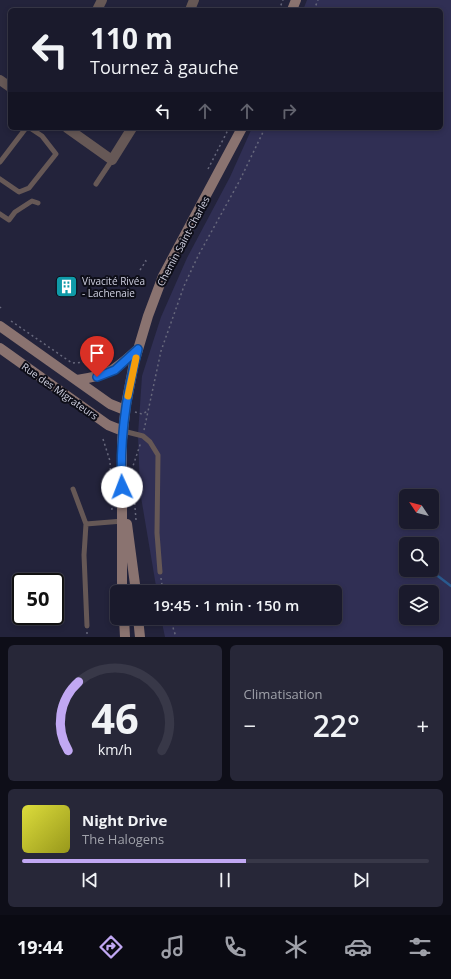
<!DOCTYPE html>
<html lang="fr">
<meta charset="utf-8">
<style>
body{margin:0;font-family:"Open Sans",sans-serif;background:#272738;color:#f1f3f6;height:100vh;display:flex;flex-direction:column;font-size:15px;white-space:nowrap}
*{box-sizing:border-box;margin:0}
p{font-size:13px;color:#9fa1a9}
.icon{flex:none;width:22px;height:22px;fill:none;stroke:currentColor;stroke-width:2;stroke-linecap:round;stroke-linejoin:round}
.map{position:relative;height:637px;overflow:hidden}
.drawer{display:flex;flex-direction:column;gap:8px;padding:8px;background:#0e0e18;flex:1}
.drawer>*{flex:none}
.banner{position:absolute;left:8px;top:8px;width:435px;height:122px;border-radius:6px;box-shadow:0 2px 6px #0003,0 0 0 1px #383848;background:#1a1a2c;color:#f1f3f6;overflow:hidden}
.needle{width:26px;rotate:305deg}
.fabs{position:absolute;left:399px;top:489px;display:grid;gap:8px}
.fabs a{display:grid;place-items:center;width:40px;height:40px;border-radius:6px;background:#1a1a2c;box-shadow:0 2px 6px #0003,0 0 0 1px #383848;font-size:20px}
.speed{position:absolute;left:12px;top:573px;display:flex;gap:8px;font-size:20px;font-weight:700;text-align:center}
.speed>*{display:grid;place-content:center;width:52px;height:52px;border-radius:50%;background:#1a1a2c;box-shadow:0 2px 6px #0003,0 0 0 1px #383848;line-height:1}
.speed .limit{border:2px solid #111;border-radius:6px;background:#fff;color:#111}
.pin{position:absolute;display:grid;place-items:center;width:34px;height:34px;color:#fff;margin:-41px -17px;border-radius:50% 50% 50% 0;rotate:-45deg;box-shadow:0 0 4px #0007}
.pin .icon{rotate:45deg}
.me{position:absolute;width:44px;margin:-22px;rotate:358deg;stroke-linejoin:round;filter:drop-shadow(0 0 3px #0008)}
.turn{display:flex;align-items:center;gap:14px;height:84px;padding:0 16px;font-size:18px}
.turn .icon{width:52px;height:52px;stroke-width:2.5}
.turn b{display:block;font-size:28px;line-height:34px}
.lanes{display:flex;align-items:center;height:38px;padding:0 16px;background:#0003;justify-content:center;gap:20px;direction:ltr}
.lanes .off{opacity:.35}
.big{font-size:30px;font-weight:600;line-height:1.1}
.drawer .tile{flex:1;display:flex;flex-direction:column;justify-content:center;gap:6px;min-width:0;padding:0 14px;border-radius:6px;background:#272738}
.drawer .dial{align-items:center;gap:0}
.dial svg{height:104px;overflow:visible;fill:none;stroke:#383848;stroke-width:7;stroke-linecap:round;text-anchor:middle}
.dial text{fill:#f1f3f6;stroke:none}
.song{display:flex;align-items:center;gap:12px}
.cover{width:48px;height:48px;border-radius:6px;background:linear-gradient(135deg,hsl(60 70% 55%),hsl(60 70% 35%))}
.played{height:4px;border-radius:2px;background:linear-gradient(90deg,#c1a8f3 55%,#383848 55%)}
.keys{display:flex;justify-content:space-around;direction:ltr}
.heat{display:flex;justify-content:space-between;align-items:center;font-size:22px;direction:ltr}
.drawer .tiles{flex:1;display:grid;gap:8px;grid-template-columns:1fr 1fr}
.tile:last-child{grid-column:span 2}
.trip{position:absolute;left:110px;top:585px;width:232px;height:40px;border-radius:6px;background:#1a1a2c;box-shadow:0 2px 6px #0003,0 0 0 1px #383848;font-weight:600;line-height:40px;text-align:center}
.dock{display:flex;height:64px;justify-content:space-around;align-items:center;background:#0a0a12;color:#9fa1a9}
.dock .icon{width:28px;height:28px}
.dock .active{color:#c1a8f3}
.dock b{font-size:18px;color:#f1f3f6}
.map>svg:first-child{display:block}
</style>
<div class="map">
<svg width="451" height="637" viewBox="0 0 451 637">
<rect width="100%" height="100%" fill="#23233b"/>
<path fill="#302f54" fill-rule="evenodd" d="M307,0H451V637H165L161,618H335V592H157L140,491L138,435L142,376L161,317L187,258L230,177L252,128H441V10H303ZM406,496H432V522H406ZM406,544H432V570H406ZM406,592H432V618H406Z"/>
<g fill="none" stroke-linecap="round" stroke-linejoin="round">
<path stroke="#2a5a8e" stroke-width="2.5" d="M430,570L451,586"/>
<path stroke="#67687c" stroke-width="1.5" stroke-dasharray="2 3" stroke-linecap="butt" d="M279,10L283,0
M314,10L318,0
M208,169L229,128
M140,270L146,261L144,260
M0,307L1,308
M11,321L72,363L88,362L94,367
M135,412L142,414L148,411
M144,430L161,351L184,286L198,256L240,180L265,128
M103,439L110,461L112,510
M136,520L132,469L141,442
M161,578L163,592
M116,599L117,609
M170,618L176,637
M87,632V637"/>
<path stroke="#665856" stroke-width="5" d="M0,162L26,128
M0,179L19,192L29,188L56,154L42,136L30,128
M96,184L112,160
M0,214L9,220L15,212L32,201L38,203
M123,431L143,436L150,442L158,455L157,533L160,572
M73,489L86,524L84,555L87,626
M86,524L123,521"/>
<path stroke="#665856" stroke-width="10" d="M97,10L102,0
M190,10L194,0
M0,80L10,87
M67,128L112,160L132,128"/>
<path stroke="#8a7370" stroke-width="10" d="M292,10L296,0
M0,326L110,404L125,410
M0,348L108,425L123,431
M77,380C109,375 114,371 138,349
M127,524L136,592
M122,592V440L126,405L134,363L148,316L163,276L242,128
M124,618L125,637
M138,618L140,637"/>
</g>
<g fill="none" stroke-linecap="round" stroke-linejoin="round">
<defs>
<path id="route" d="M97,377L115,370L138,349C126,395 119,440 122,487"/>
</defs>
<use href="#route" stroke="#114b97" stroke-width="10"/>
<use href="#route" stroke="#1a73e8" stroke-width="7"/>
<path stroke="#f59e0b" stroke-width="7" d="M128,396L136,358"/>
</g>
<defs>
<symbol id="building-square" viewBox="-11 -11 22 22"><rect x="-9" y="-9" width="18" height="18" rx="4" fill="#0f9aa8" stroke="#0e0e18"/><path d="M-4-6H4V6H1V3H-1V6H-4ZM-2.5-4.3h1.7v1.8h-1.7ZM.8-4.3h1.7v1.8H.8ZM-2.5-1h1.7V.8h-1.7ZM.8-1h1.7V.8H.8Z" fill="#fff"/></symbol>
</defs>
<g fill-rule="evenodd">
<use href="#building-square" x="54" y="274" width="25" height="25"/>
</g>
<g text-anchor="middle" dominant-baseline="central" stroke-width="4" stroke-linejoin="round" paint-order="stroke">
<g font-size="10" fill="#cfd0e0" stroke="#0e0e18">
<text transform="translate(183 241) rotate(-62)">Chemin Saint-Charles</text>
<text transform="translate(60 391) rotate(35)">Rue des Migrateurs</text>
</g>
<g font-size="10" fill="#cfd0e0" stroke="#0e0e18" text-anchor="start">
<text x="82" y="281">Vivacité Rivéa<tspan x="82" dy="12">- Lachenaie</tspan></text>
</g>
</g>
</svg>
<div class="fabs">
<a><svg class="needle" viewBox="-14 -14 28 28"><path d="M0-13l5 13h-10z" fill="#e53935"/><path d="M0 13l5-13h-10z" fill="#9fa1a9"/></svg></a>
<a><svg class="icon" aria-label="search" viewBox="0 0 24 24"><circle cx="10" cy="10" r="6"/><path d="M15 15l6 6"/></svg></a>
<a><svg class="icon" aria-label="layers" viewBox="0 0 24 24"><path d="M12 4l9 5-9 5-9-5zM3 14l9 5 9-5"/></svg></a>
</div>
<div class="speed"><div class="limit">50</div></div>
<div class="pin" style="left:97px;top:377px;background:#d93025"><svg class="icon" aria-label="arrive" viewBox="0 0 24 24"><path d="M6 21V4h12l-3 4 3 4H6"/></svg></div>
<svg class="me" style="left:122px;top:487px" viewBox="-20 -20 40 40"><circle r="19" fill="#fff"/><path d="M0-13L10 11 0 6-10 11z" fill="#1a73e8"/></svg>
<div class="trip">19:45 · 1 min · 150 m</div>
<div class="banner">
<div class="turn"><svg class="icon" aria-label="left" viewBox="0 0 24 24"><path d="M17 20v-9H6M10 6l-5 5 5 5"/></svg><div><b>110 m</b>Tournez à gauche</div></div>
<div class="lanes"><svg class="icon" aria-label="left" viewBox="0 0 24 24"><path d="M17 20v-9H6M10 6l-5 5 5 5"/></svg><svg class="icon off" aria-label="ahead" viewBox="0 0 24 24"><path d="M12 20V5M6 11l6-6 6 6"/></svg><svg class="icon off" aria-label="ahead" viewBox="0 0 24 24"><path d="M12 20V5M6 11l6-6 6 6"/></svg><svg class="icon off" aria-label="right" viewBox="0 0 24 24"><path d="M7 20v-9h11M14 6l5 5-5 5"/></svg></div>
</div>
</div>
<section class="drawer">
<div class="tiles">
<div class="tile dial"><svg viewBox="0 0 100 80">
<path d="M14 69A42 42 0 1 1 86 69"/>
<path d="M14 69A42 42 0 0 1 22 16" stroke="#c1a8f3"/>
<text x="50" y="56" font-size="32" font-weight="700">46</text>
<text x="50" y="72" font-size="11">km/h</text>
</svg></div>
<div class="tile"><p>Climatisation</p>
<div class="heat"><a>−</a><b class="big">22°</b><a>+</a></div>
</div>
<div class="tile">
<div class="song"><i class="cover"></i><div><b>Night Drive</b><p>The Halogens</p></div></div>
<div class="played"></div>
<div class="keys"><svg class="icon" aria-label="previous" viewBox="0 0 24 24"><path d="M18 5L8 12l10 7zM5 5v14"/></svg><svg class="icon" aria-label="pause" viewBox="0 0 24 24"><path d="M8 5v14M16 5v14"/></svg><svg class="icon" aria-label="next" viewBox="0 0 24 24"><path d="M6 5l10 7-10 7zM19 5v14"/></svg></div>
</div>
</div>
</section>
<nav class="dock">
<b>19:44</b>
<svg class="icon active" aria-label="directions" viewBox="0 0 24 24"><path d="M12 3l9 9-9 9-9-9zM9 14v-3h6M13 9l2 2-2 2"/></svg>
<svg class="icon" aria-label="music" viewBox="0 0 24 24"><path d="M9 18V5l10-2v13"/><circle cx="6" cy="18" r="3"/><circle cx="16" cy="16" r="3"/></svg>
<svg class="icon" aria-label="phone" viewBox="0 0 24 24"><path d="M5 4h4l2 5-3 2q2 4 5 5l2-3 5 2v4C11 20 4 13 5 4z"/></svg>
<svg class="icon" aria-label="climate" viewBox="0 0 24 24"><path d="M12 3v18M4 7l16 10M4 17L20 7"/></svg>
<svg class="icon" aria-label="car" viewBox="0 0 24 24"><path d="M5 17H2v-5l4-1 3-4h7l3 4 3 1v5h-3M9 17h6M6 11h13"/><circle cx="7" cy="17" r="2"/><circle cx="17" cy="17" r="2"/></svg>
<svg class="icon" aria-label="filters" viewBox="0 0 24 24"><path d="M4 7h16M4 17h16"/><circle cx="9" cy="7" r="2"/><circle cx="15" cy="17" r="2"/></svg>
</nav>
